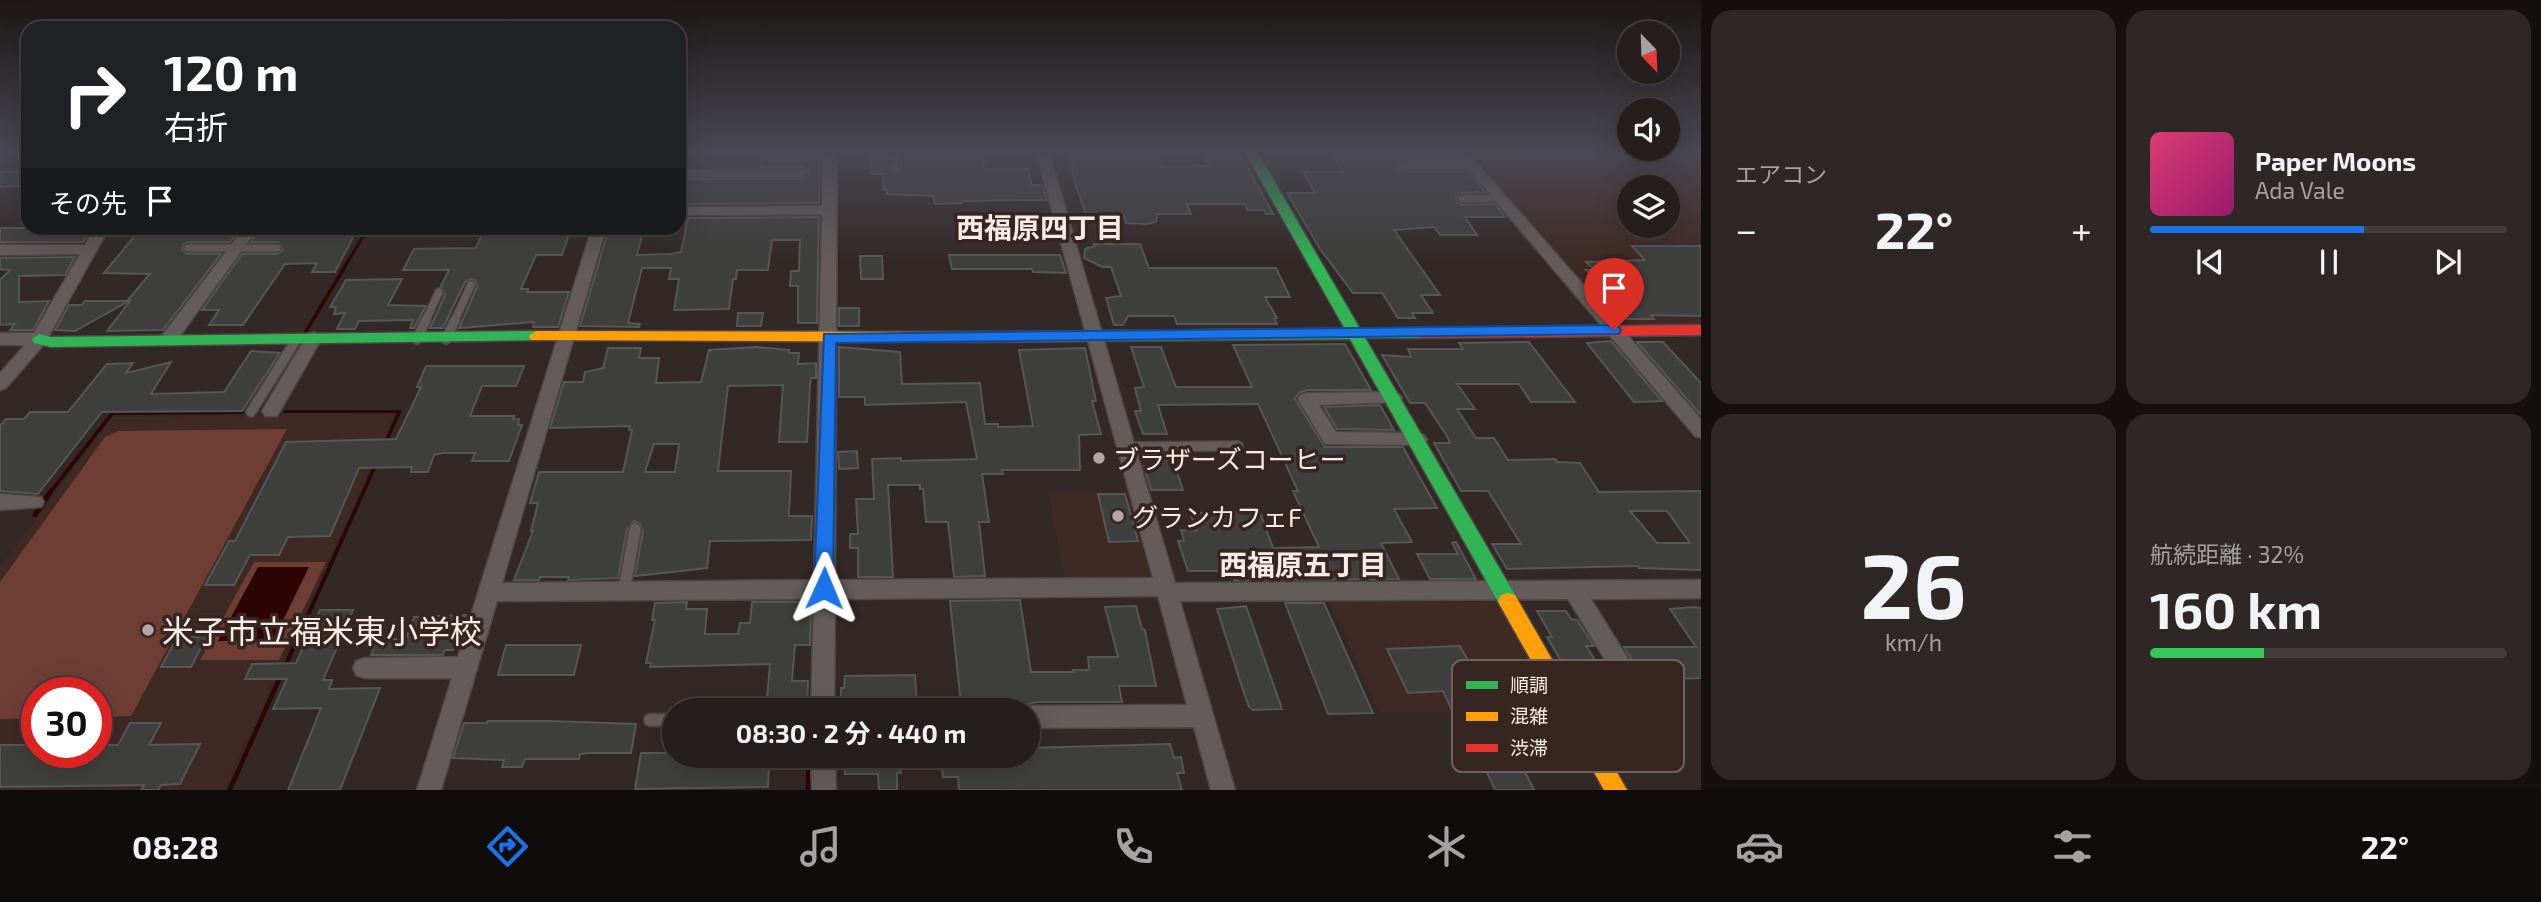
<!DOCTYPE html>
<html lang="ja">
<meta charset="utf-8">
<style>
body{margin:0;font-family:"Exo 2","Noto Sans JP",sans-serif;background:#2e2725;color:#f1f3f6;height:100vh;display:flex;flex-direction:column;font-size:26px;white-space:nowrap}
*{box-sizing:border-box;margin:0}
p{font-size:23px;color:#a4a2a3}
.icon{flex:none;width:38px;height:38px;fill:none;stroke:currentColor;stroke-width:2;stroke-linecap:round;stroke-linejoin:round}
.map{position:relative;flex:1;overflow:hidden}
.panel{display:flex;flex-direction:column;gap:10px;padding:10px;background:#15100f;width:840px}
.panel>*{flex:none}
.guide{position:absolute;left:21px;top:21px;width:665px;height:214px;border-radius:21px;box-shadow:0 7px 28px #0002,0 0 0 2px #423c3b;background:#202124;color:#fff;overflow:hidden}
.needle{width:46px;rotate:157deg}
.fabs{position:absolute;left:1617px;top:21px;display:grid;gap:14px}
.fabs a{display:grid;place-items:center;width:63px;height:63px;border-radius:50%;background:#261e1c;box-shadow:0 7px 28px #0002,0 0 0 2px #423c3b;font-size:35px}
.speed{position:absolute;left:21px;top:677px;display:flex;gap:14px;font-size:35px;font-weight:700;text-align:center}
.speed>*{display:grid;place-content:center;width:91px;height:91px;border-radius:50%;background:#261e1c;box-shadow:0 7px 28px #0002,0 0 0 2px #423c3b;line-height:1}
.speed .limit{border:10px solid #d22;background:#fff;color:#111}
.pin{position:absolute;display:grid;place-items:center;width:60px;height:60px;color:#fff;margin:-72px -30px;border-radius:50% 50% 50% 0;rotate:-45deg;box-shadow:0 0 7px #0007}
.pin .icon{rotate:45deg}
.me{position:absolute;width:77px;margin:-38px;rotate:1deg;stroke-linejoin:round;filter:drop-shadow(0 0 5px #0008)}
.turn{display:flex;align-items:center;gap:24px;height:147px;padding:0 28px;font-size:32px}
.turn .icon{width:91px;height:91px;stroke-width:2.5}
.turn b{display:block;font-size:49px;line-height:60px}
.then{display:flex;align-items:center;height:66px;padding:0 28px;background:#0003;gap:14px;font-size:26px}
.big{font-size:52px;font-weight:700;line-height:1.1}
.panel .tile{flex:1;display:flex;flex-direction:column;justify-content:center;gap:10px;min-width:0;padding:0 24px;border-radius:21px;background:#2e2725}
.panel .dial{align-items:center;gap:0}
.dial b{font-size:91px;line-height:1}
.song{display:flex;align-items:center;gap:21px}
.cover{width:84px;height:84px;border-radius:10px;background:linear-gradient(135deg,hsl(340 70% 55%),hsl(320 70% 35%))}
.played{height:7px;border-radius:4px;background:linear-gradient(90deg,#1a73e8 60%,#423c3b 60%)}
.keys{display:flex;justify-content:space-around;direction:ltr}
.heat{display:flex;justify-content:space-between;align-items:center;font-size:38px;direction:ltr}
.charge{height:10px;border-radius:5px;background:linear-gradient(90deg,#34c759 32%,#423c3b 0)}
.panel .tiles{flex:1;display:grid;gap:10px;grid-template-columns:repeat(2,1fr)}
.trip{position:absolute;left:662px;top:698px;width:378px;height:70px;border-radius:35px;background:#261e1c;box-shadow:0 7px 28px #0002,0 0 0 2px #423c3b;font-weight:700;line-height:70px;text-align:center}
.dock{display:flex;height:112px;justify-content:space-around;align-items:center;background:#0f0c0b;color:#a4a2a3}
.dock .icon{width:49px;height:49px}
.dock .on{color:#1a73e8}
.dock b{font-size:32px;color:#f1f3f6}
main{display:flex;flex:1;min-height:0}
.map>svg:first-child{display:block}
</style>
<main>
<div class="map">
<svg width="1701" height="790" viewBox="0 0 1701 790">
<rect width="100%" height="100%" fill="#322826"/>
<path fill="#3f2924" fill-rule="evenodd" d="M1466,152H1701V324H1628L1611,318ZM1629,187H1668V226H1629Z
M395,414L224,790H0V567L113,417ZM37,693H96V752H37Z
M1127,491L1152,581L1066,582L1048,492Z
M1496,596L1562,712H1378L1328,597Z"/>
<path fill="#6e3e35" d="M287,429L131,716L96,717V693H37V718L0,719V582L105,437L118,431Z
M254,562H326L279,660H200Z"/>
<path fill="#2d0503" d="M366,228H370L307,333H303Z
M284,410H402L232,790H227L397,413H283Z
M111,412H244L242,414L113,415L50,496H45Z
M258,567H309L273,641H218Z"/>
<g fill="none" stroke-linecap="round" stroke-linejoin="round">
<path stroke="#2d0503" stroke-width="5" d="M35,515L51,491"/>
<path stroke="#2d0503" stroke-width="7" d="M809,790L810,756"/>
</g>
<path fill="#3f3f3d" stroke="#565654" stroke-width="2" fill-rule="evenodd" d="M762,152H820L819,203L679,204V193H682L688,179H802L808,175V171L803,167H761Z
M870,152H889V169L894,174L901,170V152L979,153L983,155L984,169H1028L1032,185H1042L1047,200L961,201L962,203L935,204L933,196L887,194V190H884L883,174H871Z
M1069,152H1156L1162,167L1209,166L1203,156H1216L1214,152H1239L1273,214H1266L1264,210H1248L1244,204H1187L1191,214H1157L1156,222L1146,224L1126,223L1123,214L1086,215L1075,183L1071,167H1075Z
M1330,152H1451L1457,160H1402L1397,164V168L1403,172H1468L1485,192L1459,193L1456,197L1457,203L1462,205L1495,204L1505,217H1465L1477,235H1440L1434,227L1394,230L1440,295H1421L1433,313H1412L1415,318H1398L1382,293H1353L1320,249L1287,193H1315L1303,172H1344Z
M28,171V185L0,187V172Z
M819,217L817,323H798V286H790L791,271H799L800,240H772L768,270H737L736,279H733L729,309L674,310L679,279H669L671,268H642L628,323L640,324L639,327L580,326L609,228H644L637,255L670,254L681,252L688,218Z
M0,228H92L83,242H0Z
M141,228H165L159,235L212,234L217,233L221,228H241L230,242H188L183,244L182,250L187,254H221L163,330L107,331L131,300L75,331L55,330L69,305H82L85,301H127L150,274L104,273Z
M261,228H358L335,272H312L317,263L285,264L243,325H209L219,310H202L242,254H277L283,250L279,242H251Z
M485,228H571L562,255H536L521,289H528L527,292H569L558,327H533L534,322L459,328L477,287L476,282L471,279L465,282L443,328H430L445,295L441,286L449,270H403L414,249L476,248Z
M1094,244H1140L1149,268H1276L1290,297H1265L1277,318L1274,319L1277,324H1177L1174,316H1128L1123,325H1114L1106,298L1121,296L1111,267H1102L1084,258L1085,249L1095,246Z
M1632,246H1701V316L1651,315L1654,319H1627L1586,270H1594L1586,262L1645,260Z
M949,255H1060L1066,273L1033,272L1032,269H952Z
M860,256H882L883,279H861Z
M75,257L65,275L19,276V302L49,301L33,330H10L15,324L0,325V280L10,270L0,269V258Z
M402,279L388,305L426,306L414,328H410L413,320L359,321L355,329H337L345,313L334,314L336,307H330L346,280Z
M839,308H859V326H839Z
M738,313H763L761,326H737Z
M1611,341L1662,401L1634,402L1587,343Z
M1529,342L1575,402H1531L1519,384H1457L1475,409H1457L1476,438H1494L1508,460L1555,459L1557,462L1580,463L1599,492L1701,491V570L1639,568L1638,566L1507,569L1492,544H1521L1488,491H1461L1434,443H1450L1447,436L1425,403H1410L1382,355L1411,357L1408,349H1463L1459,343ZM1630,511H1667L1690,543H1657Z
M1637,342H1663L1701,383V415Z
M1345,344L1371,390H1307L1299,393L1295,399L1325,447H1403L1437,508L1394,509L1412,542L1381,543L1399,579L1234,580L1231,571H1188L1178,541H1184L1181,530L1197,531L1190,513L1260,512L1273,548L1319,547L1293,491H1298L1258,404L1158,405L1167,434H1143L1135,411H1141L1135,388L1144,387L1131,347H1161L1176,387H1252L1233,345Z
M756,347L789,350V353H799L798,364L816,363V378H811L810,385L807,442H779L783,385L728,386L718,471H791L789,516H812L811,540L710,541L707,568L635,576L643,531L640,524L634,521L627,529L618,578L568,580L569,577H540L539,580H514L533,531H531L538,503H530L539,472H623L632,430H629L630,426L550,428L564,382H583L585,372L603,368L608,348H641L639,358H659L656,383L701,382L709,350ZM654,444H679L675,472H645Z
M839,347L900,352L902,384L980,383L985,424H998V427L1033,426L1019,350L1085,348L1096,401H1092L1101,434L1079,435L1080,470H1002L1003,474H982L989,522H979L985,576L954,577L948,522H926L923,489H920V485H888L893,577H858V548H850V534H858L856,499H874L872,459L901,458V461L977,459L966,402L865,405V397H839Z
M251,351L280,353L242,411L102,412L38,494L0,491V426L6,419H24L30,412H68L107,364L133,363L126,373L171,362L151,394L224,392Z
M426,366H524L516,386H482L470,416H514L513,419H519L518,425H522L509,461H472L475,453H442L434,455L428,472H411L412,467L359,468L330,536L288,537L279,555H250L234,585H205L229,541H235L286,442L396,439L421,387H417Z
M1380,405L1394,430L1337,429L1324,407Z
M857,451L858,468L839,469L838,452Z
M1154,459L1170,460L1171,466H1175L1183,490H1151L1144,466H1156Z
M1098,494H1125L1138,541L1109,542Z
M1456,542L1476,579H1430L1417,554H1458L1452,543Z
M1020,600L1031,672H1074L1073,670H1089L1088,657H1118L1105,607L1136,606L1142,629L1145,630L1156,686H1119L1122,702H1036L1016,708H1006L1005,705L964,707L961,704L950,601Z
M687,602L686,609H707L705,634H738L740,623H750L752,602H811L810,645H795L792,681H808L807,710H766L770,664L650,667L651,663H646L655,620H652L655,603Z
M1285,603H1324L1373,713L1328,714Z
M1246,606L1282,709L1253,710L1249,707L1243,690L1217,609Z
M1693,607L1701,608V678L1668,679L1657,662H1633L1624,647H1696L1670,609Z
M320,610H353L323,680H332L329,689L380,688L340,790H288L321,708L273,709L287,679H245L252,664L296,663Z
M1537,611H1566L1571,619L1577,620L1594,646H1586L1604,674H1611L1632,704H1586L1547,637H1552Z
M466,615L464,619H467L462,635L453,650H445L443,655H371L377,639H406L414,617Z
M207,636L191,667H161L177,638Z
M506,645H581L574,675H498Z
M1460,646L1483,688L1534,790H1495L1464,722L1457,721L1443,691L1408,693L1387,649Z
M915,675L917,709H841V688H844L845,676Z
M488,721H550L636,724L631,753H590L580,754L579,759H525L522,767H502L504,760L453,758L464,723H487Z
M130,723H161L149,745L200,744L180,784L161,785L158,790H141L144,785L0,787V745H37V752H96V745H118Z
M1170,744L1174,758L1181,757L1184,773H1177L1182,790H959L958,777H943L941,756H1027V748Z
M641,753H674V756H766V767H769L768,787L635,789Z
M845,756H900L901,773H897V790H879L878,774H845Z"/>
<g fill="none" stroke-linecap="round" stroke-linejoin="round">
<defs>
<path id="lane-far2" d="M895,152V168
M1403,166H1471
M679,173H802
M1462,199L1500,198
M188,248H277
M425,322L439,292
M454,322L471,285"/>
<path id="lane-far1" d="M417,339L426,320
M446,339L455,320
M251,412L296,340
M1126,447L1238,446
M634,532L635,528"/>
<path id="lane" d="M624,591L635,530
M650,720H674"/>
<path id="street" d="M823,152H837L835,580L1153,578L1036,152H1049L1175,583L1701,580V598L1591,599L1636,672L1633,679L1625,682L1617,679L1568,599L1180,601L1235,790H1211L1194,727L1027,728V710H1018L1027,706L1187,705L1158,596L835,599L834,710H811L814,599L497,601L441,790H417L452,678H364L356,675L353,668L356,661L364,658L458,657L592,228H606L502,583L814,580L822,214L679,215V207L822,206Z
M1454,152H1467L1701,419V438L1695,436Z
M95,228H109L45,343L6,388L0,390V373L25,345H0V333H34L80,254L0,255V245H85Z
M244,228H258L174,344H162L160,340L162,336Z
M314,332L322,338L277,416H265L262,411L265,406L308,334Z
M1393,392L1399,394L1402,398L1399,402L1319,405L1336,432L1418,433L1424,435L1427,440L1424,445L1325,444L1298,399L1301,395L1307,393Z
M0,494L41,497L44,502L41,507L0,510Z
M811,756H835L836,790H812Z"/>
<path id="fast" d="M1245,152H1257L1360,329L1418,328L1425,333L1418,338H1365L1515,595L1518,601L1515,607L1508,609L1501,607L1350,339L972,342L965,337L972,332L1345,329Z
M536,331L543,336L541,340L51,347L34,343L32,339L39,334L51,337Z"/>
<path id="slow" d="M536,331L972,332L979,337L972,342L531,340L529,336Z
M1508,593L1515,595L1627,790H1604L1501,607L1498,601L1501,595Z"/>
<path id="jam" d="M1701,325V335L1418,338L1411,333L1418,328Z"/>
</defs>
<use href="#lane-far2" stroke="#4e4643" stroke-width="10"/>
<use href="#lane-far1" stroke="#4e4643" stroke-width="12"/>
<use href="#lane" stroke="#4e4643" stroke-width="15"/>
<use href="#street" stroke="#4e4643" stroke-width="3"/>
<use href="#fast" stroke="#4e4643" stroke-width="3"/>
<use href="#slow" stroke="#4e4643" stroke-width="3"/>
<use href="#jam" stroke="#4e4643" stroke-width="3"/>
<use href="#lane-far2" stroke="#635c5a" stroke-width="7"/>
<use href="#lane-far1" stroke="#635c5a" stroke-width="9"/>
<use href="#lane" stroke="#635c5a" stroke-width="11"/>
<use href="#street" fill="#635c5a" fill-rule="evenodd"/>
<use href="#fast" fill="#30b455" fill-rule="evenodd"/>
<use href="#slow" fill="#ff9f0a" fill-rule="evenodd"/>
<use href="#jam" fill="#e5322d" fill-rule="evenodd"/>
</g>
<linearGradient id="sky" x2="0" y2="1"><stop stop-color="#1c1615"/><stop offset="0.58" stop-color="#494852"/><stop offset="1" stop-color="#494852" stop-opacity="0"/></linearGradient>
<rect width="1701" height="262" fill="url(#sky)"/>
<path fill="#1a73e8" stroke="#114b97" stroke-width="2" d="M1614,325L1619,327L1621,330L1619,334L836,343L833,588L830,594L824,596L817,594L814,588L824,334Z"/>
<g fill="#b3a7a5" stroke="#372521" stroke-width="2.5">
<circle cx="1099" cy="458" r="7"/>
<circle cx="1118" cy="516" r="7"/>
<circle cx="148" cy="630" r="7"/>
</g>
<g text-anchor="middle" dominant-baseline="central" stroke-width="7" stroke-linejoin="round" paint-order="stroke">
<g font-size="26" fill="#f8ece9" stroke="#372521" text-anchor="start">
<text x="1113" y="458">ブラザーズコーヒー</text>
<text x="1132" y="516">グランカフェF</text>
</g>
<g font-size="28" font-weight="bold" fill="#f8ece9" stroke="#372521">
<text x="1040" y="227">西福原四丁目</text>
<text x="1303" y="564">西福原五丁目</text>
</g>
<g font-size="32" fill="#f8ece9" stroke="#372521" text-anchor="start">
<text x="162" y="630">米子市立福米東小学校</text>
</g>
</g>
<rect x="1452" y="660" width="232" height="112" rx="10" fill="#372521" stroke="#71615d" stroke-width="2"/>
<rect x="1466" y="681" width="32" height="8" fill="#30b455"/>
<rect x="1466" y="712" width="32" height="9" fill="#ff9f0a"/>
<rect x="1466" y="744" width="32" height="8" fill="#e5322d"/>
<g font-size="19" fill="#f8ece9">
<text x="1510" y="692">順調</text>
<text x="1510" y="723">混雑</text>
<text x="1510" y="755">渋滞</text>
</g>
</svg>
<div class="fabs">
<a><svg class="needle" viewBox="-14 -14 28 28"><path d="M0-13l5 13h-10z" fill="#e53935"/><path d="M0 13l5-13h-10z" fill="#a4a2a3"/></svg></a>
<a><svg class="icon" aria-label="sound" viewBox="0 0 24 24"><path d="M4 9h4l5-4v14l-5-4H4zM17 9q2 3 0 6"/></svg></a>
<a><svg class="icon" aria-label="layers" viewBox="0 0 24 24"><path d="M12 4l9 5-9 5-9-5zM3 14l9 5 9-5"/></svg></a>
</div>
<div class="speed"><div class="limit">30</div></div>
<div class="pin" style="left:1614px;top:330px;background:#d93025"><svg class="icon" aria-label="arrive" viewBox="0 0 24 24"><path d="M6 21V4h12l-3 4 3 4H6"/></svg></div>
<svg class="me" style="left:824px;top:588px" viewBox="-20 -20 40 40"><path d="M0-17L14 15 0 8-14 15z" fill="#1a73e8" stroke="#fff" stroke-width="4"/></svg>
<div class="trip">08:30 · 2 分 · 440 m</div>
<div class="guide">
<div class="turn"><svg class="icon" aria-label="right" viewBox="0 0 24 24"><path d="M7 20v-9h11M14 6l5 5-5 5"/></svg><div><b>120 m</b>右折</div></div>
<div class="then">その先<svg class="icon" aria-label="arrive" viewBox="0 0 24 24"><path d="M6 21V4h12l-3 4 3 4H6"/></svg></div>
</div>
</div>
<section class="panel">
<div class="tiles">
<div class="tile"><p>エアコン</p>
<div class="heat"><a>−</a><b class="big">22°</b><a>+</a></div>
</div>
<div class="tile">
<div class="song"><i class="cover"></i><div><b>Paper Moons</b><p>Ada Vale</p></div></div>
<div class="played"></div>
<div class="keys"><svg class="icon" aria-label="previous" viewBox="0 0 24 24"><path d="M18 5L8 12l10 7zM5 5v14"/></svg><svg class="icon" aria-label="pause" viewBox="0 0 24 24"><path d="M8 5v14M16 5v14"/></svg><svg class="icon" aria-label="next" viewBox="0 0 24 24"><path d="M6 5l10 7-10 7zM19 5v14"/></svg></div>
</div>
<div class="tile dial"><b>26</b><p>km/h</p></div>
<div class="tile"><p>航続距離 · 32%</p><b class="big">160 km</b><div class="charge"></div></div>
</div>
</section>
</main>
<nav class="dock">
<b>08:28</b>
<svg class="icon on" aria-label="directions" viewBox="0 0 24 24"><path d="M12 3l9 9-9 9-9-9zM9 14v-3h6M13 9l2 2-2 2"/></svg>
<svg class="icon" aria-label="music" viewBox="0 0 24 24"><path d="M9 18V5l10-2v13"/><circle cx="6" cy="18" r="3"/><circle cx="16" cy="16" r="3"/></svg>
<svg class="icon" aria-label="phone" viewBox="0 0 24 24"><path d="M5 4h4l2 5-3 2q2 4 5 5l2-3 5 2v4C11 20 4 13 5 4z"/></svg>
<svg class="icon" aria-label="climate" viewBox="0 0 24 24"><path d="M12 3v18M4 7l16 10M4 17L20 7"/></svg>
<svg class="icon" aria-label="car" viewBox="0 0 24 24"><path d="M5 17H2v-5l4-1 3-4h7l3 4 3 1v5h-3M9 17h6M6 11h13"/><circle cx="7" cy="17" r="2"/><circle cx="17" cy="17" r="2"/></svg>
<svg class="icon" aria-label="filters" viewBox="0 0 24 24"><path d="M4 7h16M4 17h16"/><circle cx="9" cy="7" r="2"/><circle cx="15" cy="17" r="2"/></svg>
<b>22°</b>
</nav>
